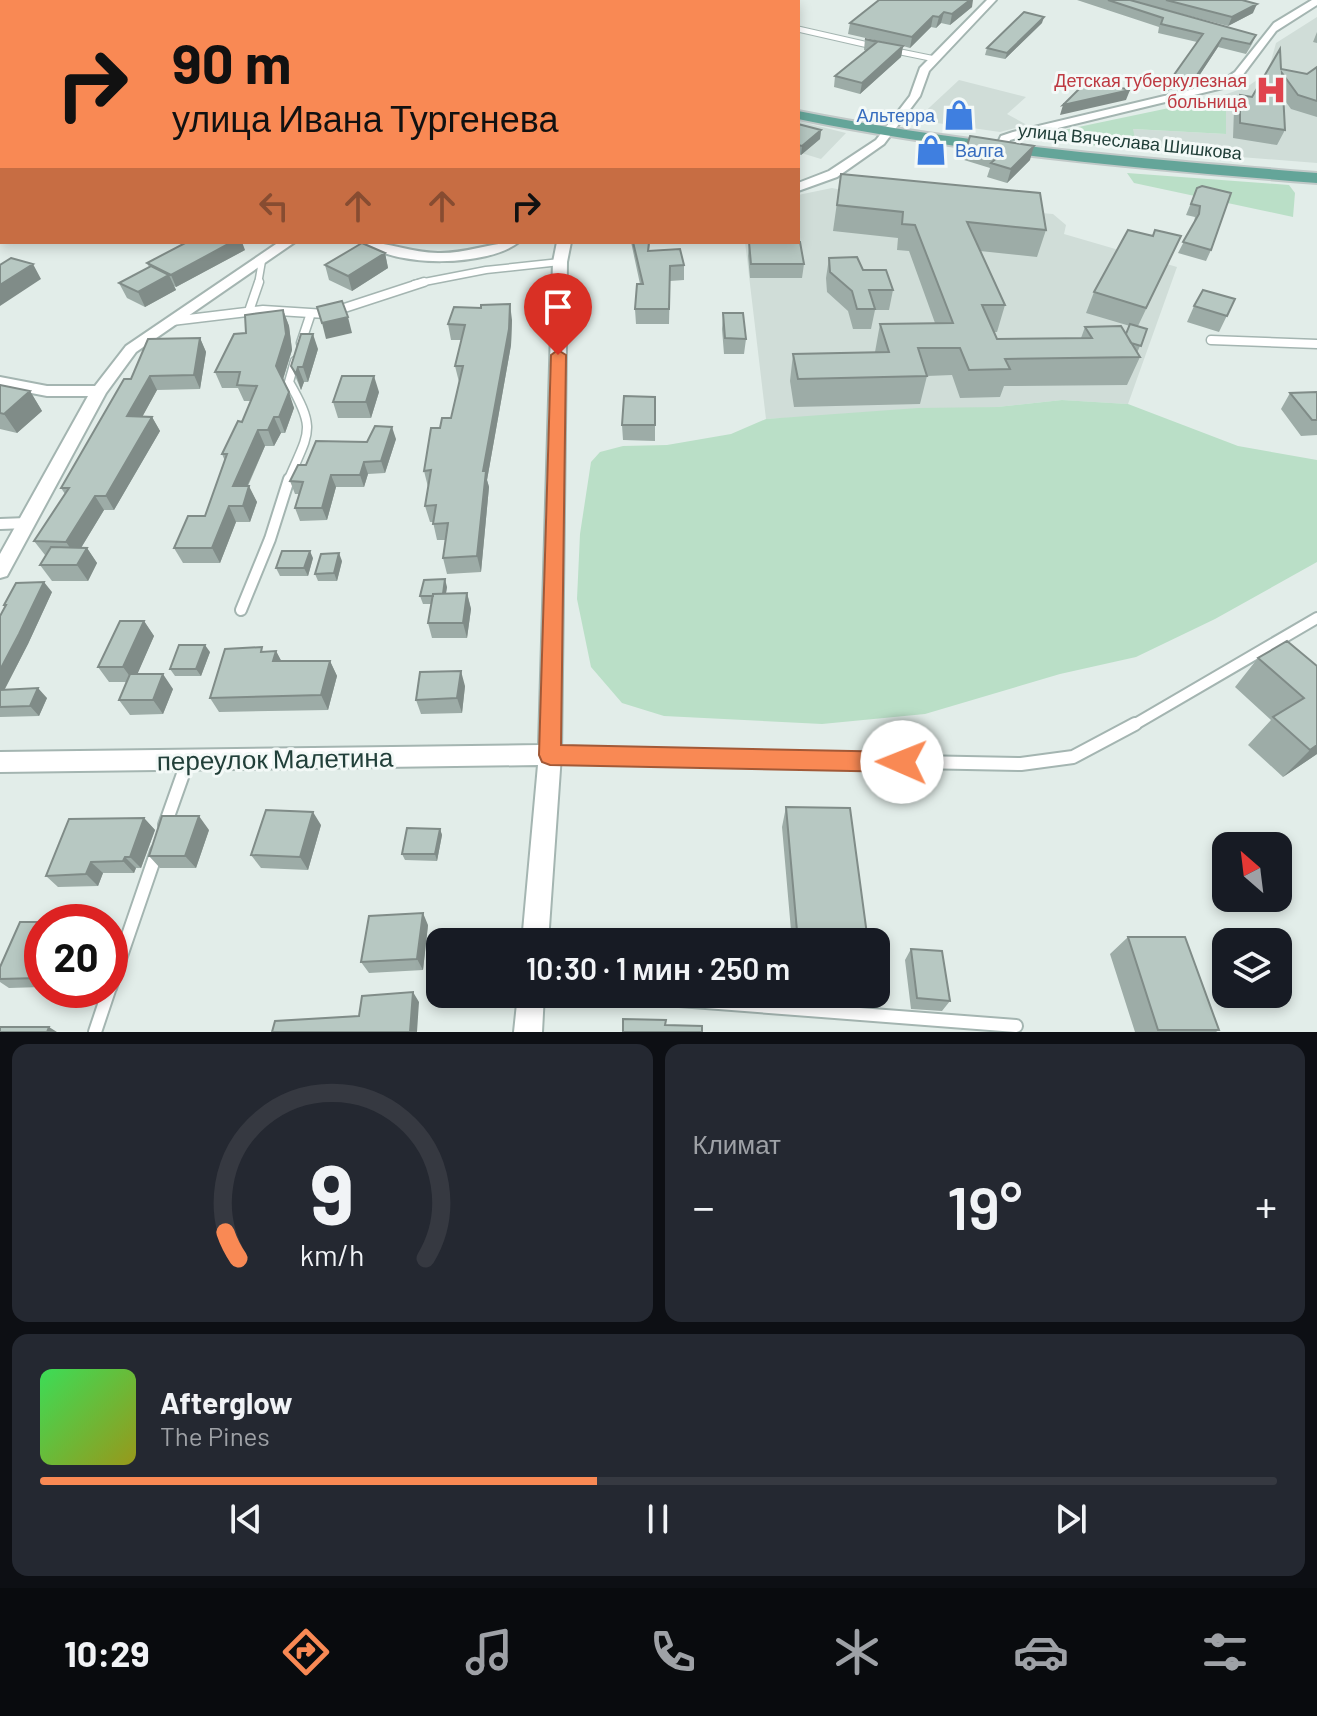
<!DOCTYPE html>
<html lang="ru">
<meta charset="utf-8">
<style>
body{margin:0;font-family:Barlow,sans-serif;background:#242831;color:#f1f3f6;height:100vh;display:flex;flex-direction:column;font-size:30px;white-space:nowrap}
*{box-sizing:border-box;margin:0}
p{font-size:26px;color:#9ea1a6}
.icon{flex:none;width:44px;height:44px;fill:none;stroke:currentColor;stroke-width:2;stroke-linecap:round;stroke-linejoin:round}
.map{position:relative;height:1032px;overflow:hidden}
.details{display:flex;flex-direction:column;gap:12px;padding:12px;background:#0d0f14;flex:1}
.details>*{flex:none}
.banner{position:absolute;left:0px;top:0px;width:800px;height:244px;box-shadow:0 4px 12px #0003;background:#f98954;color:#111;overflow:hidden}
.needle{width:52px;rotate:332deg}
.tools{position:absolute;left:1212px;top:832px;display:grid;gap:16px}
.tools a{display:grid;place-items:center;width:80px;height:80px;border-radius:16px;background:#171b24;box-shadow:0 4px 12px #0003;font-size:40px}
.speed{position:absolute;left:24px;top:904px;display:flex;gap:16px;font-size:40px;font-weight:700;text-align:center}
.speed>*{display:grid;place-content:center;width:104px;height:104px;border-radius:50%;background:#171b24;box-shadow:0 4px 12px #0003;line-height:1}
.speed .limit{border:12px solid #d22;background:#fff;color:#111}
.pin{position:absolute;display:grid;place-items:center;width:68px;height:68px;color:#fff;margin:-82px -34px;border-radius:50% 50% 50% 0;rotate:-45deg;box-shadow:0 0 8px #0007}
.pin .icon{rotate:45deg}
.me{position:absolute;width:88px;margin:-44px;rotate:271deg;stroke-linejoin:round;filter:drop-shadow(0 0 6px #0008)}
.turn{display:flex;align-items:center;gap:28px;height:168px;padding:0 40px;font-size:36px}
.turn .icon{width:104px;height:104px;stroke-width:2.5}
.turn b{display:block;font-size:56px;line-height:68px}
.lanes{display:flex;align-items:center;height:76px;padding:0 40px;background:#0003;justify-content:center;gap:40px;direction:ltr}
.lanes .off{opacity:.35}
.big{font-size:60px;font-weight:600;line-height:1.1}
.details .tile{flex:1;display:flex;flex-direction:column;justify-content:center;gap:12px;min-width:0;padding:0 28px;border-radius:16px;background:#242831}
.details .dial{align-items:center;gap:0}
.dial svg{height:208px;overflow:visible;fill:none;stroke:#363941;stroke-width:7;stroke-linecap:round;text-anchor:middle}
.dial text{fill:#f1f3f6;stroke:none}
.song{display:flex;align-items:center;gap:24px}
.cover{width:96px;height:96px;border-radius:12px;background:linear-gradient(135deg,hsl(130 70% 55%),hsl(60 70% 35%))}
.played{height:8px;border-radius:4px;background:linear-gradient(90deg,#f98954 45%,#363941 45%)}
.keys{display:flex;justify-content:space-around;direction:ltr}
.heat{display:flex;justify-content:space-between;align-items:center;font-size:44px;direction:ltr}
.details .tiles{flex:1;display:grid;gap:12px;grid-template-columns:1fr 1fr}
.tile:last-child{grid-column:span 2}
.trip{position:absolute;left:426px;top:928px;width:464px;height:80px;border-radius:16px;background:#171b24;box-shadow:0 4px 12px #0003;font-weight:600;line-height:80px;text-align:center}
.menu{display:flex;height:128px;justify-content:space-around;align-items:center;background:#090b0e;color:#9ea1a6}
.menu .icon{width:56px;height:56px}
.menu .selected{color:#f98954}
.menu b{font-size:36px;color:#f1f3f6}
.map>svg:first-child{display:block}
</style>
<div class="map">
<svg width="1317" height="1032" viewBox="0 0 1317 1032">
<rect width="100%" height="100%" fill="#e2ede9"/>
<path fill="#d0ddd8" d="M1317,17V163L1137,149L1132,129L1226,134V107L1212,99L1247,87L1268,72L1276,43Z
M959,80L1026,97L1007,114L1027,125L1000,132L916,120Z
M798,121L846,133L821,159L798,152Z
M832,188L901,202L1053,214L1066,225L1064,234L1177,267L1128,404L1062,400L997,407L766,419L745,242H798V195Z"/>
<path fill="#badfc7" d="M1212,99L1226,107V134L1133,129L1137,149L1065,143L1055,134L1064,130Z
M1127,173L1289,185L1295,193L1293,217L1134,183Z
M1062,400L1128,404L1238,446L1317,460V562L1215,619L1136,657L1060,674L925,714L822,724L664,716L622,703L591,667L577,599L580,534L591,462L600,452L623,446L667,445L731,434L766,419L918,408L997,407Z"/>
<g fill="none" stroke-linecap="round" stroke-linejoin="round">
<defs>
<path id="service-far4" d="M798,29L877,47
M891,50L935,59"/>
<path id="service-far3" d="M258,284L262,261
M414,284L486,270L560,262"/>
<path id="service-far2" d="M249,311L259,282
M172,321L263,310L326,314L424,282
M1211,340L1317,344
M301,343L310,316
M288,481C309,431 317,431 289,382L295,361"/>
<path id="service-far1" d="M0,524L27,523
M241,610L270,539L289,479
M1132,726L1317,618"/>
<path id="service" d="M550,755L1021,764L1073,757L1135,724
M165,825L188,760
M110,988L157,851
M601,994L1016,1026
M95,1032L109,990"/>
<path id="minor" d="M987,0H996L929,71L920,96L884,144L837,177L798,191V183L829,171L876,140L910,96L920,68Z
M1312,0H1317V5L1276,31L1242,76L1227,87L1021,137L1010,140L1005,151L995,149L1001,136L1013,132L1219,83L1235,72L1274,23Z
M0,94H2V101H0Z
M279,242H295L136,352L106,393L7,576L0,578V554L88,396H47L0,387V377L47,386H95L126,346Z
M363,242C389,242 412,253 438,253C466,254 491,242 519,242C487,267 395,268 363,242Z
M557,242H571L567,262L561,755L548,942H522L538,765L0,772V752L539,745L553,262Z
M518,994H544L542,1032H514Z"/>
<path id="tertiary" d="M393,2L401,0"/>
<path id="secondary" d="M352,0H368L369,2H353Z"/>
<path id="primary" d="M271,0H294L295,2H272Z
M327,0H350L351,2H328Z
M798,111C970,145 1143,159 1317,173V183C1143,169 970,154 798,119Z"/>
</defs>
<use href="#service-far4" stroke="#a4b5b1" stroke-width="7"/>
<use href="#service-far3" stroke="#a4b5b1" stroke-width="9"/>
<use href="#service-far2" stroke="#a4b5b1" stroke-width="11"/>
<use href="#service-far1" stroke="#a4b5b1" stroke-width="14"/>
<use href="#service" stroke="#a4b5b1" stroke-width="16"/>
<use href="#minor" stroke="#a4b5b1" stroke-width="4"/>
<use href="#tertiary" stroke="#a4b5b1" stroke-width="26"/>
<use href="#secondary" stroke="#a0b9b2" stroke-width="4"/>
<use href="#primary" stroke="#c1c9c8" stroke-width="4"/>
<use href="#service-far4" stroke="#fff" stroke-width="5"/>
<use href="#service-far3" stroke="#fff" stroke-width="6"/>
<use href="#service-far2" stroke="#fff" stroke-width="8"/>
<use href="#service-far1" stroke="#fff" stroke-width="10"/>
<use href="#service" stroke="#fff" stroke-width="12"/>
<use href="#minor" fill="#fff" fill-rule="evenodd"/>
<use href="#tertiary" stroke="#fff" stroke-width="22"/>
<use href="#secondary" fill="#fff" fill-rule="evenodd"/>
<use href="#primary" fill="#64a599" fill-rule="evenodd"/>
<path stroke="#5c7b75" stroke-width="2" d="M299,0L311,2
M698,2L701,0"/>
</g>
<path fill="#9daca7" d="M421,0H467L463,2H421Z
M708,0H781L778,2H705Z
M1077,0H1242L1253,13L1228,26L1155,7L1256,35L1252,44L1246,54L1218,47L1193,85L1165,91L1197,42L1158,33L1159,27Z
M972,7L950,25L941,23L936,28L931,27L910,48L903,46L901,57L860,94L834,87L835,76L866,51L864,50L865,39L901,46L848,34L850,23Z
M1042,23L1005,59L985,55L987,48Z
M1317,32V43L1313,42Z
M1317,67V117L1291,109L1283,98L1285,130L1277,145L1233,138L1234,109L1240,95L1252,97L1281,69L1307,74Z
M798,124L821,130L820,139L801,155L798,154Z
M970,136L1030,160L1007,183L987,177L990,168L964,160Z
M841,174L1046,230L1037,257L980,251L1005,305L997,332H994L997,339L1081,338L1085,327L1126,334L1130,326L1086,313L1094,292L1153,236H1181L1138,326L1147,329L1137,353L1140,357L1127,385L1004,386L1000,397L960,398L952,375L927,376L920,404L794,407L790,381L793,354L875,352L880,324L935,323L909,251L897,250L898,238L833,231Z
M1197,188L1211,250L1206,261L1178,253L1194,222L1195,217L1186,215Z
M631,242H650L649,251L684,265V280L670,281L669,324H636L635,309L640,284Z
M749,242L804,264L802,278H750L748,256Z
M245,250L176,287L174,286L176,290L145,307L127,298L119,283L149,267L147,263Z
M385,253L388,268L352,291L329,280L325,265Z
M829,258L863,270L893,290L889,310H875L871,329H853L848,311L827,292L826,278Z
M1235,299L1219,332L1187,322L1194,306Z
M283,310L289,326L292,350L283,380L294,408L285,433H281L274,446H265L248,486L257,502L250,522H236L220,563H183L174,548L205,516L225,461L222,454L242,422L251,401H244L238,388H222L215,372L246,333Z
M723,313L746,339L744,354H724L722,329Z
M512,320L511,345L487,480L489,487L481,572L447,574L443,558L446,540H437L433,522H430L425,506L428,487L424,471L440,428L451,418L459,382L455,366L461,340H451L448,324Z
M200,338L206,352L200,389L157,390L142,417H152L160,431L114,510H104L81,548H87L97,563L88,581H52L40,565L46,555H45L34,541L65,494L61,488L131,379Z
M318,349L308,382H304L301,390L291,366Z
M0,385L30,391L42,411L17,433L0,429Z
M379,392L371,418H338L333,402Z
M1317,392V435L1301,436L1281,409L1290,393Z
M655,397V441L623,440L622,425Z
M396,439L385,473L368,474L364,487H336L327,520L300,521L295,508L299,494H295L290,481L306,465L367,442Z
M313,558L308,576H280L276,568Z
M342,561L337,581H318L315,574Z
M447,587L446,594L467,593L471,609L467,638H432L428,623L431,604H423L420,596Z
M52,592L28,644L5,689L47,698L39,716L0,717V616L5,607L4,605Z
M144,621L154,636L137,674L173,689L163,714L130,715L119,700L126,682H109L98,667Z
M276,651L281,661H330L337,676L328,710L219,712L210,698L265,652Z
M210,652L201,676H175L170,669Z
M1258,658L1317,666V754L1283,777L1248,745L1271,720L1235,687Z
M465,686L462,713L421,714L416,700Z
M786,807L868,942H792L782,827Z
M144,818L155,830L141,868H136L134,873H103L98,886L58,887L46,876Z
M321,825L308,870L261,868L251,855Z
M440,829L442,835L437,861L405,860L402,854Z
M209,830L196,868H160L149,856Z
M42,922V987L9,988L0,982V967Z
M428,925L423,970L369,973L361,962Z
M1128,937L1219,1030L1216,1032H1135L1110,954Z
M911,949L950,1001L942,1011L911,1009L905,960Z"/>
<path fill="#808c88" d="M450,0H467L463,2H450Z
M768,0H781L778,2H768Z
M970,0H973L972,7L950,25L952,14Z
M1257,4L1253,13L1228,26L1232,17Z
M944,12L941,23L936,28L939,17Z
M933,16L931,27L910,48L912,37Z
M1044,17L1042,23L1005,59L1007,53Z
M1222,38L1218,47L1193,85L1165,91L1169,82Z
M903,46L901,57L860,94L862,83Z
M1130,90L1126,100L1060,115L1063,105Z
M821,130L820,139L801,155L802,146Z
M1034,146L1030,160L1007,183L1011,169Z
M2,186V202H0V187Z
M232,242H242L245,250L176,287L171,275Z
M385,253L388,268L352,291L348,276Z
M33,264L41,279L0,306V285Z
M169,275L176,290L145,307L138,292Z
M510,304L512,320L511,345L487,480L489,487L481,572L477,556L483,471Z
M283,310L289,326L292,350L282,382L276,366Z
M348,317L352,333L326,339L322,323Z
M313,334L318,349L308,382L303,367Z
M200,338L206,352L200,389L194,375Z
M298,367L304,382L301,390L296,374Z
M150,376L157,390L135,430L127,416Z
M374,376L379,392L371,418L366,402Z
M30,391L42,411L17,433L4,414Z
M289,392L294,408L285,433L279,417Z
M152,417L160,431L114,510L106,496Z
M274,417L281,433L274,446L268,430Z
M392,427L396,439L385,473L381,461Z
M258,430L265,446L240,502L233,486Z
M364,462L368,474L364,487L360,475Z
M331,475L336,487L327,520L322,508Z
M249,486L257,502L250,522L243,506Z
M95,496L104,510L76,556L66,542Z
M229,506L236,522L220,563L212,548Z
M87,548L97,563L88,581L77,565Z
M310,551L313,558L308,576L304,568Z
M339,553L342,561L337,581L334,573Z
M445,579L447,587L444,603L442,596Z
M44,582L52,592L28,644L0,698V670Z
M467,593L471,609L467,638L463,623Z
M144,621L154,636L134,682L123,667Z
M205,645L210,652L201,676L196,669Z
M276,651L284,666L273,661Z
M330,661L337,676L328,710L321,695Z
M461,671L465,686L462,713L457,698Z
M163,674L173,689L163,714L153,700Z
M38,688L47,698L39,716L30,706Z
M1317,745V754L1283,777L1310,750Z
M313,812L321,825L308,870L300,857Z
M199,816L209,830L196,868L185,856Z
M144,818L155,830L141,868L130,857Z
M440,829L442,835L437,861L435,854Z
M125,857L136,868L134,873L123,861Z
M91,862L103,873L98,886L86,874Z
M423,913L428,925L423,970L417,959Z
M413,992L419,1002L417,1032H410Z
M49,1027L57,1032H47Z"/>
<path fill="#b7c8c2" stroke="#808c88" stroke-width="2" d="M90,0H195L190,2H84Z
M708,0H744L741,2H705Z
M879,0H970L952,14L944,12L939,17L933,16L912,37L850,23Z
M1108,0H1130L1256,35L1250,44L1222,38L1197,75L1169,82L1203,34L1161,24L1163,18Z
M1166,0H1242L1257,4L1232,17Z
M1024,12L1044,17L1007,53L987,48Z
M2,28V72L0,71V29Z
M865,39L903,46L862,83L835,76L877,42Z
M1280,49L1281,69L1307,74L1317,67V101L1298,95L1282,73L1285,130L1240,123V95L1252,97Z
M1088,80L1130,90L1063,105Z
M0,118L2,119V186L0,187Z
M798,124L821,130L802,146L798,145Z
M970,136L1034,146L1011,169L991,163L999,156L967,146Z
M841,174L1040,193L1046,230L967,222L1005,305H982L997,339L1092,338L1085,327L1121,326L1140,357L1005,359L1010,369L969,370L960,348H918L927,376L798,379L793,354L889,352L880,324L953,323L915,225L902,224L903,212L837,205Z
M1202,186L1231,193L1211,250L1183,242L1199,214L1200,206L1191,204L1197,188Z
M1128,230L1153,236L1155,230L1181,236L1146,308L1094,292Z
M187,242H232L171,275L147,263Z
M633,242H649L648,251L680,249L684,265L670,266L669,309H635L637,284H643Z
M749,242H800L804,264H751Z
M362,243L385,253L348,276L325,265Z
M857,257L863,270H886L893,290H869L875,309H857L852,291L830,272L829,258Z
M11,258L33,264L0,285V265Z
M151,266L169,275L138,292L119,283Z
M1203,290L1235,299L1227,316L1194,306Z
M342,301L348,317L322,323L317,307Z
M510,304L509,329L483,471H486L477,556L443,558L448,523L433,524L436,505L425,506L431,470L424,471L431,428H440L442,418H451L463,366H455L465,325L448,324L454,307L481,308V305Z
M283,310L286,334L276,366L289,392L279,417H274L268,430H258L233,486H249L243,506H229L212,548H174L188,516H205L227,454H222L238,421L242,422L257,386L237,385L240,372H215L234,334L246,333L245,315Z
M723,313H743L746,339L725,338Z
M1130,324L1147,329L1141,346L1131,343L1126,334Z
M301,334H313L303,367H298L296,374L291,366Z
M200,338L194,375L150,376L127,416L152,417L106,496H95L66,542L34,541L69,488H61L124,379H131L148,339Z
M342,376H374L366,402H333Z
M0,385L30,391L4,414L0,413Z
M1317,392V420H1312L1290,393Z
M624,396L655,397V425H622Z
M375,426L392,427L381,461L364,462L360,475H331L322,508H295L303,482L290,481L298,465H306L316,441L367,442Z
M51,547L87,548L77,565H40Z
M282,551H310L304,568H276Z
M339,553L334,573L315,574L321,554Z
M445,579L443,594H433V596H420L424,580Z
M44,582L19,634L0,670V616L6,605H4L16,583Z
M467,593L463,623H428L433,594Z
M120,621H144L123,667H98Z
M1287,641L1317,666V745L1310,750L1273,717L1304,698L1258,658Z
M179,645H205L196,669H170Z
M262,647L261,652L276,651L273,661H330L321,695L210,698L225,649Z
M461,671L457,698L416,700L420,672Z
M130,674H163L153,700H119Z
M38,688L30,706L0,707V690Z
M786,807L850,808L868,942H798Z
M266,810L313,812L300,857L251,855Z
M162,816H199L185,856H149Z
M144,818L130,857H125L123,861L91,862L86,874L46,876L69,819Z
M407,828L440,829L435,854H402Z
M423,913L417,959L361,962L369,916Z
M20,922H42V971L39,978L0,979V967Z
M1128,937H1185L1219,1030H1158Z
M911,949L942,951L950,1001L917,998Z
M413,992L410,1032H272L275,1021L359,1016L362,996Z
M623,1019L666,1020L665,1025L702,1026V1032H623Z
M0,1027H49L47,1032H0Z"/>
<path fill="#f98954" stroke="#a25937" stroke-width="2" d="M558,350L566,355L561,745L902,752L910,755L913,762L910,769L902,772L550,765L542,762L539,755L551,355Z"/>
<defs>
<symbol id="hospital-bare" viewBox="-9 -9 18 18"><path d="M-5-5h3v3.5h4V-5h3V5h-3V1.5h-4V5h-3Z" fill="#e0444e" stroke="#f3f9f7" stroke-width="2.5" paint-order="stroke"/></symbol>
<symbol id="shop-bare" viewBox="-9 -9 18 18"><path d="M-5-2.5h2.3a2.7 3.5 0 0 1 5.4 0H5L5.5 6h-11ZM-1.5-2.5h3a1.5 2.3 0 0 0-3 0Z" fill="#3f7fe0" stroke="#f3f9f7" stroke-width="2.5" paint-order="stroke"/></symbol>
</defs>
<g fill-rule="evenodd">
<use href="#hospital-bare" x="1249" y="68" width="44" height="44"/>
<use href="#shop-bare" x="937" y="93" width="44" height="44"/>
<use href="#shop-bare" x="909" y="128" width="44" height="44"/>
</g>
<g text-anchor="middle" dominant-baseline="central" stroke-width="6" stroke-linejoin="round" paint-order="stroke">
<g font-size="18" fill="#be3a42" stroke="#f3f9f7" text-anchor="end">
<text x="1247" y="80">Детская туберкулезная<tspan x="1247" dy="21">больница</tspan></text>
</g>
<g font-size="18" fill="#366cbe" stroke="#f3f9f7" text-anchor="end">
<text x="935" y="115">Альтерра</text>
<text x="955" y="150" text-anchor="start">Валга</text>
</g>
<g font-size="18" fill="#213f39" stroke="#f3f9f7">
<text transform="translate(1130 141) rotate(6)">улица Вячеслава Шишкова</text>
</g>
<g font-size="26" fill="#213f39" stroke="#f3f9f7">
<text transform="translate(275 758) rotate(-1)">переулок Малетина</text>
</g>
</g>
</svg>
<div class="tools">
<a><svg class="needle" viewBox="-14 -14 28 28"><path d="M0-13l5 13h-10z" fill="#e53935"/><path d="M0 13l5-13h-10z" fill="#9ea1a6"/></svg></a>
<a><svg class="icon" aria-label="layers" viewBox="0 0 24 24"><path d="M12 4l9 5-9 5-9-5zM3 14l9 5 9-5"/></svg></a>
</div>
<div class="speed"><div class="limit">20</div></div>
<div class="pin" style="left:558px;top:355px;background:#d93025"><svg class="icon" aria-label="arrive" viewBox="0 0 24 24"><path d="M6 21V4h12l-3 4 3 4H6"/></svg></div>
<svg class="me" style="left:902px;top:762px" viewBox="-20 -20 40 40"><circle r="19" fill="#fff"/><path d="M0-13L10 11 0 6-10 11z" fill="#f98954"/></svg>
<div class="trip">10:30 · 1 мин · 250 m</div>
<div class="banner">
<div class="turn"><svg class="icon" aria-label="right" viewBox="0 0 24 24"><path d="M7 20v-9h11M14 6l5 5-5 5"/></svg><div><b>90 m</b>улица Ивана Тургенева</div></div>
<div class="lanes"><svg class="icon off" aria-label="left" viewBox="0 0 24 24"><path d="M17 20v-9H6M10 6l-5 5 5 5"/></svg><svg class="icon off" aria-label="ahead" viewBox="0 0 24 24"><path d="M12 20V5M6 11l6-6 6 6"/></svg><svg class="icon off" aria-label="ahead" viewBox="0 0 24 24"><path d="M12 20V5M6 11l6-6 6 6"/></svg><svg class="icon" aria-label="right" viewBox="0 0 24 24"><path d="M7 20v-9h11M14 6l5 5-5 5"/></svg></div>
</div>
</div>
<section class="details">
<div class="tiles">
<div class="tile dial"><svg viewBox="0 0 100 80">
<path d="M14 69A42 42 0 1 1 86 69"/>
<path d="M14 69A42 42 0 0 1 9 59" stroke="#f98954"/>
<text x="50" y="56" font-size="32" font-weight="700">9</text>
<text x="50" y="72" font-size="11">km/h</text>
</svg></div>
<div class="tile"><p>Климат</p>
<div class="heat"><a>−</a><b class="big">19°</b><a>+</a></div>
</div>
<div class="tile">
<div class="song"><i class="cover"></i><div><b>Afterglow</b><p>The Pines</p></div></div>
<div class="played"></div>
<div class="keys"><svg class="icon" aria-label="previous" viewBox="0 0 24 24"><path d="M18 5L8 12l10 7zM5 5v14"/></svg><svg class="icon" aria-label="pause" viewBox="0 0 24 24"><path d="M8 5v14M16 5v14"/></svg><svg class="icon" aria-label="next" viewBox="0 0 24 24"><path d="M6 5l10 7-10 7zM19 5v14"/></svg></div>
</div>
</div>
</section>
<nav class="menu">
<b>10:29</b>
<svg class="icon selected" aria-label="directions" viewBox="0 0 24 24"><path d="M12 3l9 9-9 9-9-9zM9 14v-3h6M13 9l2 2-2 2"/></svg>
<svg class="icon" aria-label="music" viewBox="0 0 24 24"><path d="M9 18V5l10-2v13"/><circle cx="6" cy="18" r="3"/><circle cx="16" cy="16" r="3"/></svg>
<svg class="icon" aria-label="phone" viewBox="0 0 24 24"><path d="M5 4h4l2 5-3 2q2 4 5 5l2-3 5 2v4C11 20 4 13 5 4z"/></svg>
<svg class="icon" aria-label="climate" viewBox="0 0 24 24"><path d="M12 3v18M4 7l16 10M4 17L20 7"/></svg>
<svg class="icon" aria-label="car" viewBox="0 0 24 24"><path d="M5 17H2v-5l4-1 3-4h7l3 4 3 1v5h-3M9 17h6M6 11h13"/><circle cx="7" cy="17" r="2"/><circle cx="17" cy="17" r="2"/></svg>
<svg class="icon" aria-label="filters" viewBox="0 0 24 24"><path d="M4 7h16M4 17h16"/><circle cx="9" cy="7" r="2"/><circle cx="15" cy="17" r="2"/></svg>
</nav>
